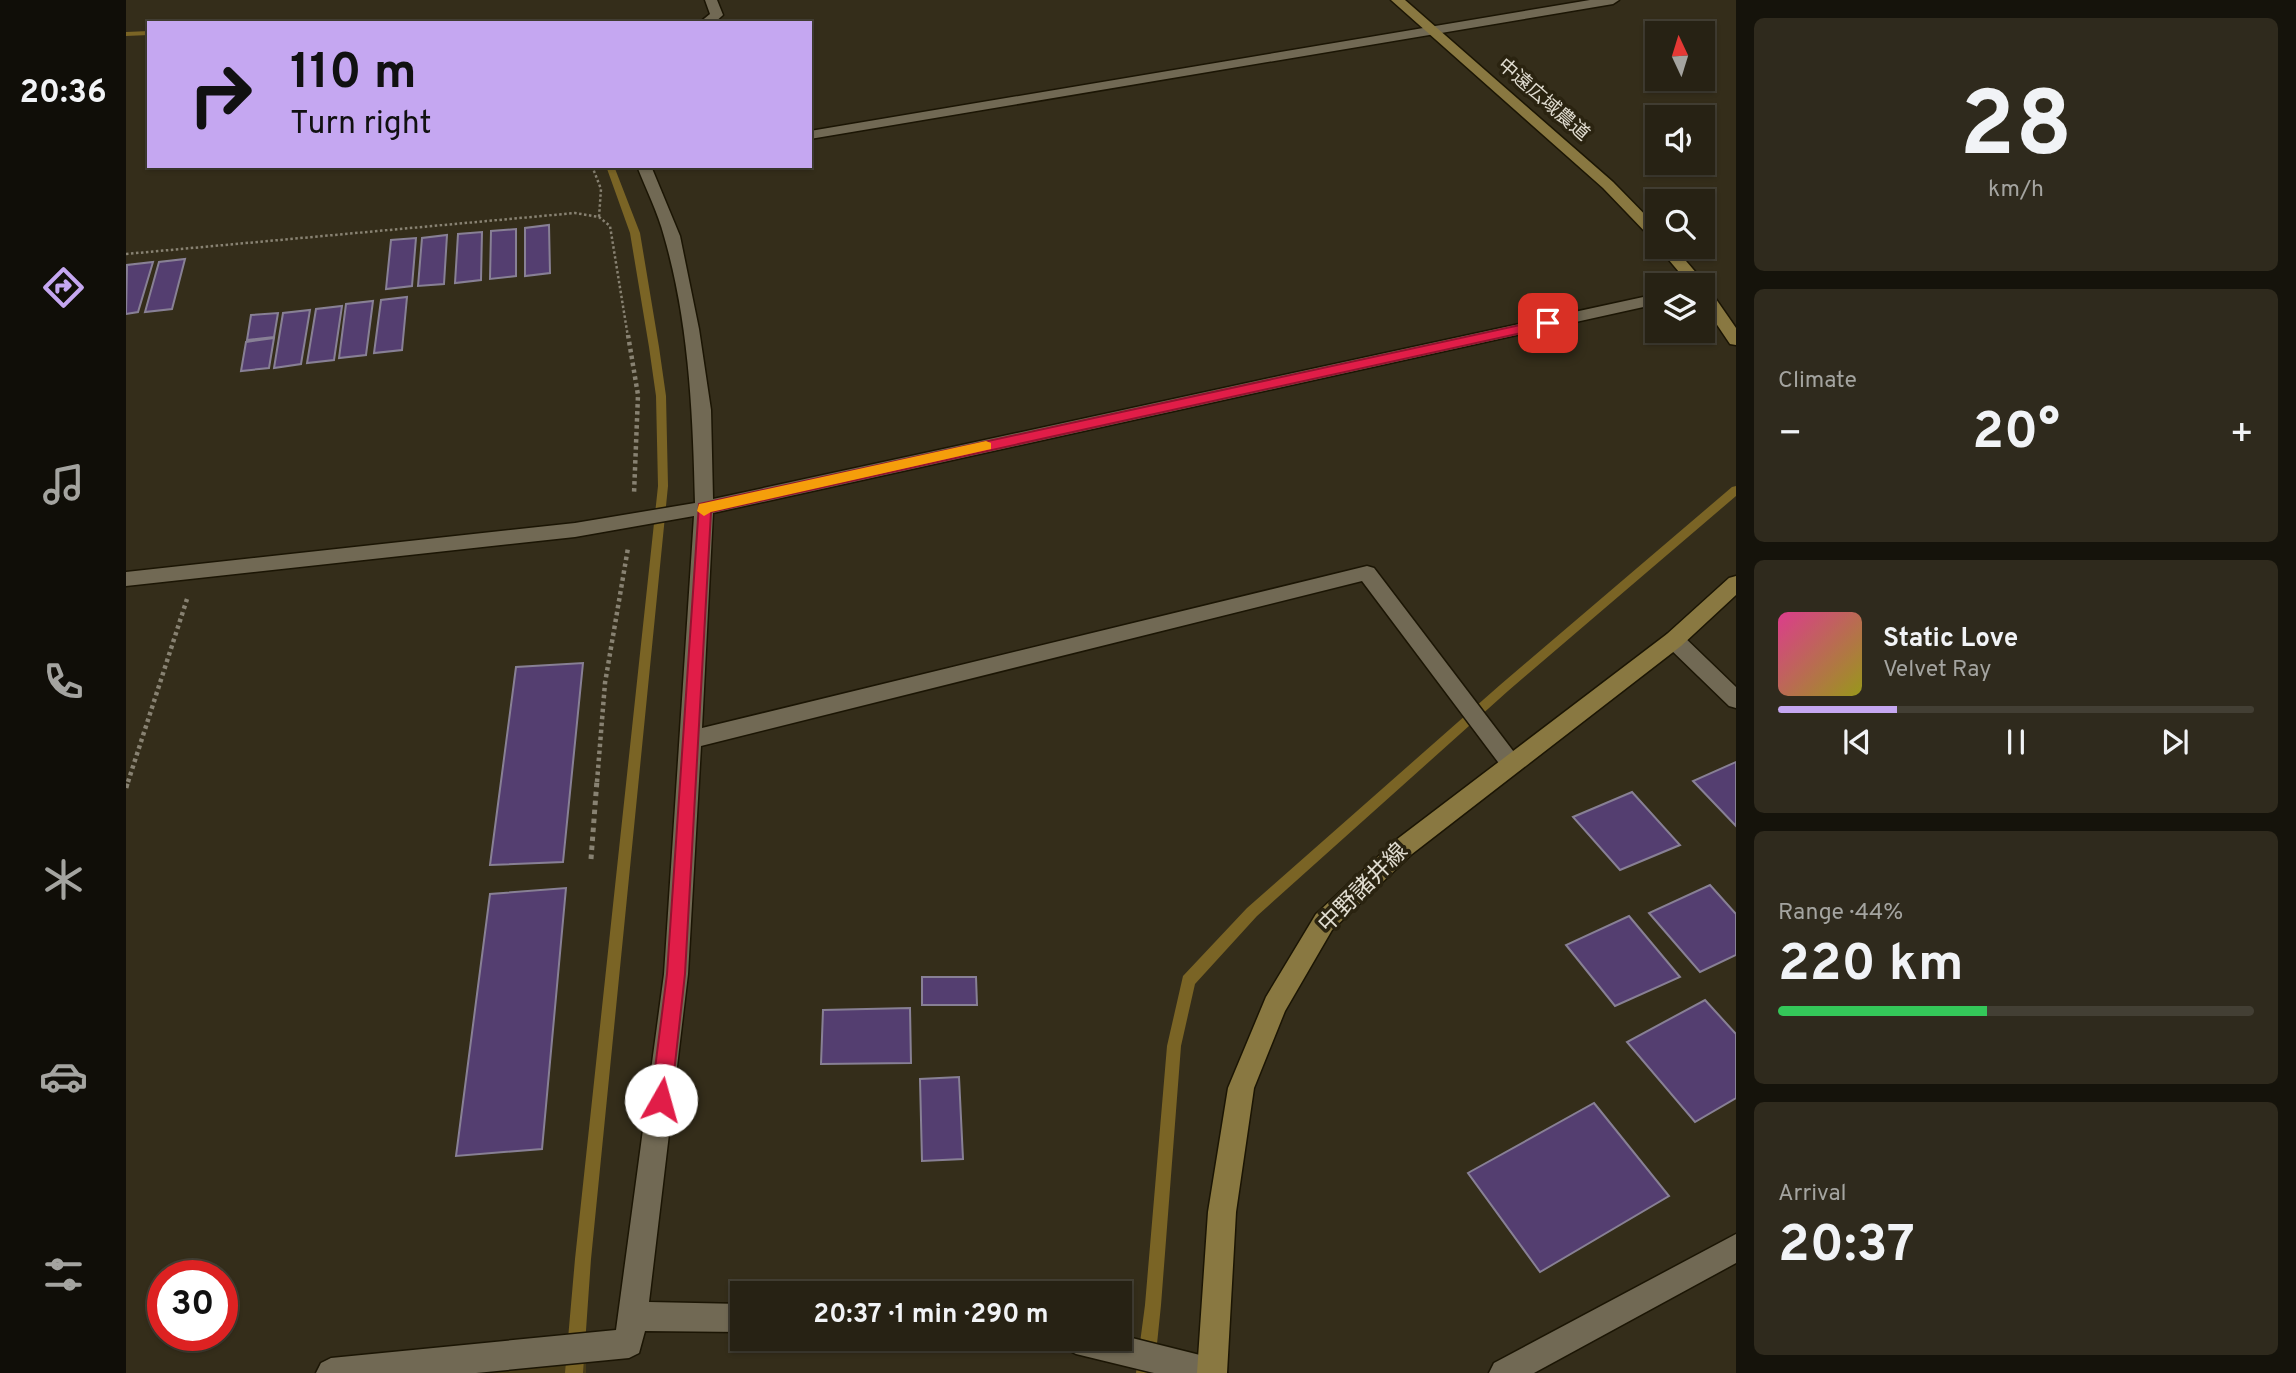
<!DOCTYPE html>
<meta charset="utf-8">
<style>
body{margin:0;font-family:Overpass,"Noto Sans JP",sans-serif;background:#2f2a1d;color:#f1f3f6;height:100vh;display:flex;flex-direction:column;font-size:26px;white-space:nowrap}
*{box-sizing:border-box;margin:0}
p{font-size:23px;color:#a4a4a0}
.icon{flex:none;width:38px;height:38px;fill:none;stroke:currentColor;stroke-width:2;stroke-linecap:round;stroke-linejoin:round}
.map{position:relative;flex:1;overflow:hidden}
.drawer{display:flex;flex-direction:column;gap:18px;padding:18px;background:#15130b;width:560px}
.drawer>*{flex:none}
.banner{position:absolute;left:21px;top:21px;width:665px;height:147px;border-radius:0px;box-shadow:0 2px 5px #0004,0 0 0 2px #433f34;background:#c5a7f1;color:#111;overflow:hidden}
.needle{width:46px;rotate:356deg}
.fabs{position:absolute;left:1519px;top:21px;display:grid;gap:14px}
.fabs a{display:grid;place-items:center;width:70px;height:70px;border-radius:0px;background:#272214;box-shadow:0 2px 5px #0004,0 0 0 2px #433f34;font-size:35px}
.speed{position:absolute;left:21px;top:1260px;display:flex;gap:14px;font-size:35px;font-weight:700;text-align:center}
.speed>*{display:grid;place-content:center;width:91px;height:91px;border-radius:50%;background:#272214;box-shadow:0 2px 5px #0004,0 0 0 2px #433f34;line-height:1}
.speed .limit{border:10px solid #d22;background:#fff;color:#111}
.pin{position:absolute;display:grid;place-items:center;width:60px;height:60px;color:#fff;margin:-30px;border-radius:14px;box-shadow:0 4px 10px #0006}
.me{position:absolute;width:77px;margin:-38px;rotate:7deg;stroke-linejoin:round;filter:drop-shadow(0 0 5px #0008)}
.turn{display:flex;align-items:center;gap:24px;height:147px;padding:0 28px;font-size:32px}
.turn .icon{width:91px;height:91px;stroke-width:2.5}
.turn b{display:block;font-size:49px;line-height:60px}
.big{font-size:52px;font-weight:700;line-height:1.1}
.drawer .tile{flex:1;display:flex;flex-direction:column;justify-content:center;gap:10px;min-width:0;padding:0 24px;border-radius:10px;background:#2f2a1d}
.drawer .dial{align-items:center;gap:0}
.dial b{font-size:91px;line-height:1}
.song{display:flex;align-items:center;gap:21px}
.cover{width:84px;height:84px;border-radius:10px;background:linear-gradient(135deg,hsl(330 70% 55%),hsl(60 70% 35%))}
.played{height:7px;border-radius:4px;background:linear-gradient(90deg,#c5a7f1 25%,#433f34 25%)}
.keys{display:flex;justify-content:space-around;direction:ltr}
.heat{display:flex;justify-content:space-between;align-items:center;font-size:38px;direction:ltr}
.charge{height:10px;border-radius:5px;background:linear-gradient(90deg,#34c759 44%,#433f34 0)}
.trip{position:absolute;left:604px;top:1281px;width:402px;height:70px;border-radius:0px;background:#272214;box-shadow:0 2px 5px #0004,0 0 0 2px #433f34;font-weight:700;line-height:70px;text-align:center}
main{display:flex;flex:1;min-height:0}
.dock{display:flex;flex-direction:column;width:126px;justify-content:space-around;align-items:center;background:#100e08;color:#a4a4a0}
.dock .icon{width:49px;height:49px}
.dock .current{color:#c5a7f1}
.dock b{font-size:32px;color:#f1f3f6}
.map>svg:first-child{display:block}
</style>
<main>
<nav class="dock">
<b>20:36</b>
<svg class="icon current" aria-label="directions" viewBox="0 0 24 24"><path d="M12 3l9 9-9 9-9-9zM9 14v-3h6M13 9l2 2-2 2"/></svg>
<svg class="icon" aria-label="music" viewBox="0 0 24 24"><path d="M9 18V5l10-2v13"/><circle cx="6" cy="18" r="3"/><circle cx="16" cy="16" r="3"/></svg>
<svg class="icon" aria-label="phone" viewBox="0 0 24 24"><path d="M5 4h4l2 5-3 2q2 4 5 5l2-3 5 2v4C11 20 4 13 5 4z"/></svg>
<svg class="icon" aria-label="climate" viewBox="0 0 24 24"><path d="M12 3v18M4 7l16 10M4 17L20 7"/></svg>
<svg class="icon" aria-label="car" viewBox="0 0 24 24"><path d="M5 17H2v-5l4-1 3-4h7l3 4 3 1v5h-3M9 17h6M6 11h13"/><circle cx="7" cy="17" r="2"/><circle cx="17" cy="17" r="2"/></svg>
<svg class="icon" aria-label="filters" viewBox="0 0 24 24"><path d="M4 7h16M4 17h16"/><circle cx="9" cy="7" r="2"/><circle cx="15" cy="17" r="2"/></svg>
</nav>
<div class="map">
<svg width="1610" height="1373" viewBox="0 0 1610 1373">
<rect width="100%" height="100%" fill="#342d1a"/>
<path fill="#483c18" d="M460,1347V1373H218Z"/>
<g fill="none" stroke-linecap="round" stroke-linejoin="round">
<path fill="#7a6425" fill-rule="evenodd" d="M23,31V35L0,36V32Z
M480,166H488L514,233L533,347L540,396L542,486L465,1259L457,1373H439L449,1259L532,486L530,396L523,347L504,233Z
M1610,486V496L1382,691L1131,916L1069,984L1055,1046L1035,1305L1028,1373H1010L1019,1305L1041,1046L1057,976L1121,908L1374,685L1606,487Z"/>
</g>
<path fill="#543e70" stroke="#888095" stroke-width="2" d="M423,225L424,273L399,276V228Z
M390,229V276L364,279L365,231Z
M356,232L355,280L329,283L332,234Z
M321,235L318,284L292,286L296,238Z
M290,238L286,286L260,289L265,240Z
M59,259L46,309L19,312L33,262Z
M27,262L12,312L0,314L1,265Z
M281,297L276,350L248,353L255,300Z
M247,301L240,355L213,358L220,304Z
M216,306L208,360L181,363L190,309Z
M184,310L175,364L148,368L157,313Z
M152,313L148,337L121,340L125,315Z
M148,338L143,368L115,371L120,342Z
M457,663L437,862L364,865L390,667Z
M1610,762V826L1567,781Z
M1506,792L1554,845L1494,870L1447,817Z
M1584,885L1610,914V955L1574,972L1523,913Z
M440,888L416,1149L330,1156L364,894Z
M1503,916L1554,977L1489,1006L1440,945Z
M796,977H850L851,1005H796Z
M1579,1000L1610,1034V1098L1569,1122L1501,1042Z
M784,1008L785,1063L695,1064L697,1010Z
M833,1077L837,1159L796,1161L794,1079Z
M1468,1103L1543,1196L1414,1272L1342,1173Z"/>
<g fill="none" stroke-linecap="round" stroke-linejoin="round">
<defs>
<path id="street" d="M579,0H591L597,15L588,23H573L584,14Z
M1464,0H1493L1487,4L684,139V131Z
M511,166H525L554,236L573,329L585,410L587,499L1531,294V304L587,513L576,728L1241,566L1248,568L1397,764L1394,770L1386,773L1378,770L1236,581L575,746L562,974L523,1302L616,1304V1332L519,1331L513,1353L503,1358L350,1373H190L195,1363L205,1358L490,1330L538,974L568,516L449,537L0,586V572L449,523L569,503C567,414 563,322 538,236C532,213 520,189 511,166Z
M1548,632L1555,634L1610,687V708L1603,706L1541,646L1538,640L1541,634Z
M1610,1234V1263L1408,1373H1363L1368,1363Z
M994,1335L1086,1358L1096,1363L1101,1373H1028L950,1354L940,1349L935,1339H994Z"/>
<path id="secondary" d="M1265,0H1279L1487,182L1531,227V241L1526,239L1477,188Z
M1532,247H1548L1578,282V287L1583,289L1610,328V345L1604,344L1577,304V285H1564Z
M1610,576V595L1555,646L1286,854L1206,930L1159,1011L1128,1088L1110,1212L1101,1373H1071L1082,1212L1102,1088L1140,997L1190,914L1270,840L1541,634L1603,578Z"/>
</defs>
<use href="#street" stroke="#1b1504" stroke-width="3"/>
<use href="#secondary" stroke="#1b1504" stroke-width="3"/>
<path stroke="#888272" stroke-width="2.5" stroke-dasharray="2.5 2.5" stroke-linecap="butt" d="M466,166L475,189L473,217
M0,254L449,213L473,217L484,226L502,337"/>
<path stroke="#888272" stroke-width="4.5" stroke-dasharray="3.5 3.5" stroke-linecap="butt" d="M502,335L512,395L508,494
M2,782L61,599
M471,782L479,683L502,548"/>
<path stroke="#888272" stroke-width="5" stroke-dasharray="4.5 4.5" stroke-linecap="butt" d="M0,788L2,780
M465,859L471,780"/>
<use href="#street" fill="#716954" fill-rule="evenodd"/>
<use href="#secondary" fill="#897841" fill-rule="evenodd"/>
</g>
<path fill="#e11d48" stroke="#92132f" stroke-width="2" d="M1422,319L1428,323L1427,326L585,512L559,974L545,1100L542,1107L535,1110L528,1107L525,1100L541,974L573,504Z"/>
<path fill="#f59e0b" d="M860,441L865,443V449L585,512L578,516L571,511L573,504L578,503Z"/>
<g text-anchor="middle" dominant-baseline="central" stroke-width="7" stroke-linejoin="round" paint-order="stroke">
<g font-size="19" fill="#e0dcd0" stroke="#2a2310">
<text transform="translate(1417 100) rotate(41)">中遠広域農道</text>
</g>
<g font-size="23" fill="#e0dcd0" stroke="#2a2310">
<text transform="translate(1238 889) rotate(-45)">中野諸井線</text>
</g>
</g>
</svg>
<div class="fabs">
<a><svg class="needle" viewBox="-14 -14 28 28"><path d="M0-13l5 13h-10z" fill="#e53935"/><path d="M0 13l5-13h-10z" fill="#a4a4a0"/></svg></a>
<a><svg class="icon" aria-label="sound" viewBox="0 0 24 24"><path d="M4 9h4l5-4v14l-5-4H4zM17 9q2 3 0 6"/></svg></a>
<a><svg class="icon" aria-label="search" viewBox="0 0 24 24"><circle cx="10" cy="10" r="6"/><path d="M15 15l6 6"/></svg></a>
<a><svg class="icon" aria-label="layers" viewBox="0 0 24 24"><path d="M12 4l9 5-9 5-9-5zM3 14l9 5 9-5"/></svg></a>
</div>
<div class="speed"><div class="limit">30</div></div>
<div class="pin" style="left:1422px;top:323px;background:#d93025"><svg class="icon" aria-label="arrive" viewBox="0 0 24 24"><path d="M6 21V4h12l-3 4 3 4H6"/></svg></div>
<svg class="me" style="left:535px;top:1100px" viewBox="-20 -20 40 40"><circle r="19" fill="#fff"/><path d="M0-13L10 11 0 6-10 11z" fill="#e11d48"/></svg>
<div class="trip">20:37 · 1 min · 290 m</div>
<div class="banner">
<div class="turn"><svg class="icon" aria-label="right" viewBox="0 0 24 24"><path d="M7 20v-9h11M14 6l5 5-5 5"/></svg><div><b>110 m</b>Turn right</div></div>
</div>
</div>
<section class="drawer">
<div class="tile dial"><b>28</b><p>km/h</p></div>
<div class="tile"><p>Climate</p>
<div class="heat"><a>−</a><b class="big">20°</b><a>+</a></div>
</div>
<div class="tile">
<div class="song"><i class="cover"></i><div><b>Static Love</b><p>Velvet Ray</p></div></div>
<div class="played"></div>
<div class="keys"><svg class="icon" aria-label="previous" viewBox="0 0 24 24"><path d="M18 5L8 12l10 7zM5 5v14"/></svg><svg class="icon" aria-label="pause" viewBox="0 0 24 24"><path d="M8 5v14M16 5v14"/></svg><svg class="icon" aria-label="next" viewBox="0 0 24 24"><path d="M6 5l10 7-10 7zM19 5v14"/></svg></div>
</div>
<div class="tile"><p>Range · 44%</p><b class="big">220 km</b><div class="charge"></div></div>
<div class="tile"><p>Arrival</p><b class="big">20:37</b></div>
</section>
</main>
